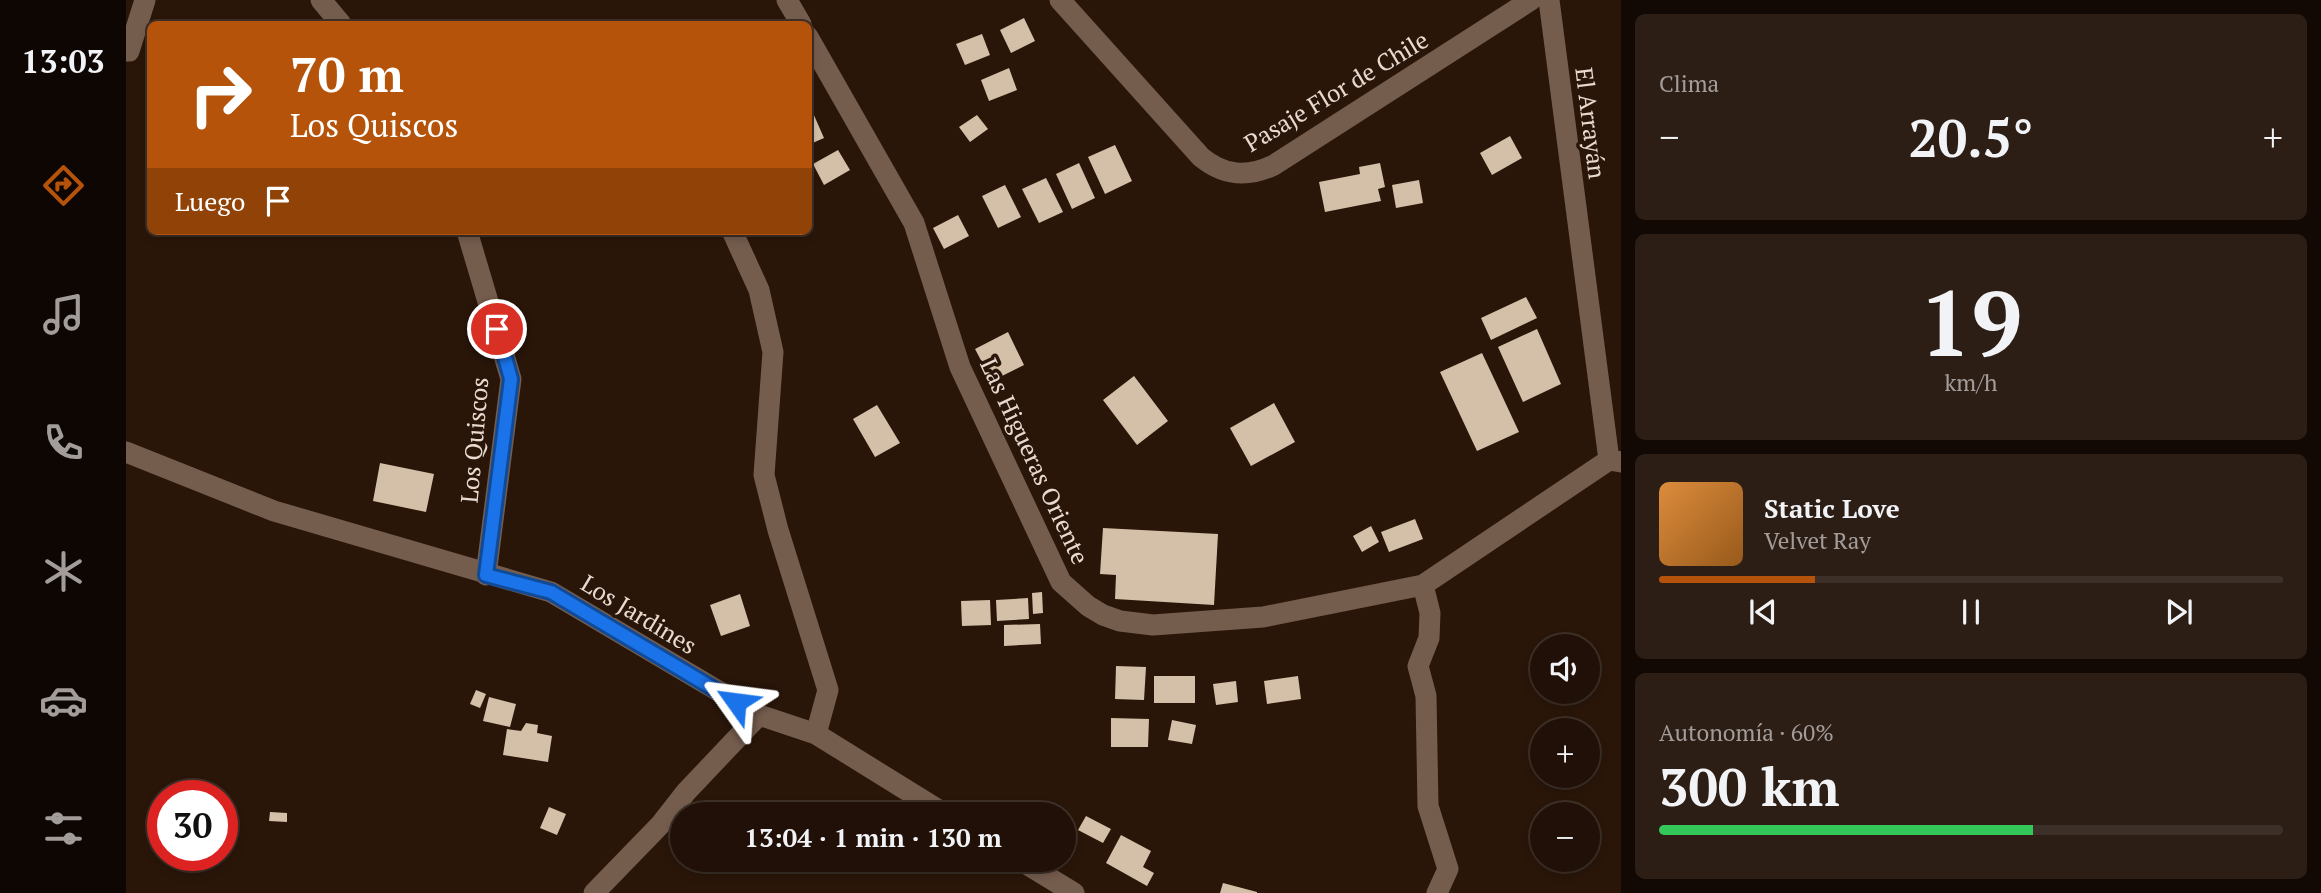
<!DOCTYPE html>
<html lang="es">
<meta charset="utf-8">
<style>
body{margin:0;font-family:"PT Serif",serif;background:#2d1e15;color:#f1f3f6;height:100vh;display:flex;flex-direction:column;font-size:26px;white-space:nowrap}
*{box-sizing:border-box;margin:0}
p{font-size:23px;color:#a29d9b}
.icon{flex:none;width:38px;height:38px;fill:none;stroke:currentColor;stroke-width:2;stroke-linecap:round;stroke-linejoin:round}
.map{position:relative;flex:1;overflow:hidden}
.panel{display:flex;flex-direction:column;gap:14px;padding:14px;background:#120904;width:700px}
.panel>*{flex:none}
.banner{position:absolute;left:21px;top:21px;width:665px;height:214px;border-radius:10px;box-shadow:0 4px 10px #0003,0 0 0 2px #3d3028;background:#b45309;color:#fff;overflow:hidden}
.fabs{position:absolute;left:1404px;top:634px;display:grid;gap:14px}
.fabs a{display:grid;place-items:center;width:70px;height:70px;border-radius:50%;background:#201007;box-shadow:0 4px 10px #0003,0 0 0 2px #3d3028;font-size:35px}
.speed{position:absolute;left:21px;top:780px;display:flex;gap:14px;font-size:35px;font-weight:700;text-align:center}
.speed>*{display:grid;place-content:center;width:91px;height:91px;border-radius:50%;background:#201007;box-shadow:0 4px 10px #0003,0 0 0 2px #3d3028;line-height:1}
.speed .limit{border:10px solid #d22;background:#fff;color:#111}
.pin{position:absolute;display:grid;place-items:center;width:60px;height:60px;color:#fff;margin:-30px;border:4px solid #fff;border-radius:50%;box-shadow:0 2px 7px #0007}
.me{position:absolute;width:77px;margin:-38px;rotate:301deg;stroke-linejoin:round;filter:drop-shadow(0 0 5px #0008)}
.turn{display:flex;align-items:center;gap:24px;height:147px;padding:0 28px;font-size:32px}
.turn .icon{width:91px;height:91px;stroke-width:2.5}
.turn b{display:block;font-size:49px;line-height:60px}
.then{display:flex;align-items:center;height:66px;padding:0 28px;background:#0003;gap:14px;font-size:26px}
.big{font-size:52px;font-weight:600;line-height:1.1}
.panel .widget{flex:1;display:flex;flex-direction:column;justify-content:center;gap:10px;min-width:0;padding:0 24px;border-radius:10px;background:#2d1e15}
.panel .dial{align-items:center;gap:0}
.dial b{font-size:91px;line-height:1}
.song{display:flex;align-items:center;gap:21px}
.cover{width:84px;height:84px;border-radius:10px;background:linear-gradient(135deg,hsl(30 70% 55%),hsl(30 70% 35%))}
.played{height:7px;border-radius:4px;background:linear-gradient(90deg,#b45309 25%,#3d3028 25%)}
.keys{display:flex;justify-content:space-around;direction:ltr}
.heat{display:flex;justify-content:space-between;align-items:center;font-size:38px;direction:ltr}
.charge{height:10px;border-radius:5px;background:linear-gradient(90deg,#34c759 60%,#3d3028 0)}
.trip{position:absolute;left:544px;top:802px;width:406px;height:70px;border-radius:35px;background:#201007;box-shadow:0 4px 10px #0003,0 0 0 2px #3d3028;font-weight:600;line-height:70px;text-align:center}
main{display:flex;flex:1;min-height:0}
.dock{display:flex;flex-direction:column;width:126px;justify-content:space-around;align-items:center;background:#0d0603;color:#a29d9b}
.dock .icon{width:49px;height:49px}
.dock .on{color:#b45309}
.dock b{font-size:32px;color:#f1f3f6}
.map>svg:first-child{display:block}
</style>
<main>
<nav class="dock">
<b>13:03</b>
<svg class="icon on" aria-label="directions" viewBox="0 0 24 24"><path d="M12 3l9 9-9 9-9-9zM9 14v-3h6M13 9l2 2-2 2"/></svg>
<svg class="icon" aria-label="music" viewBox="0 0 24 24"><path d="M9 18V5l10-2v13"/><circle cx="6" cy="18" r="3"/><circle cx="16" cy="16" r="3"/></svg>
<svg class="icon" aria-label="phone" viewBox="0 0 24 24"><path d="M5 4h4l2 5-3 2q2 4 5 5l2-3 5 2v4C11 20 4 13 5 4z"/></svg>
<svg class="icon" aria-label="climate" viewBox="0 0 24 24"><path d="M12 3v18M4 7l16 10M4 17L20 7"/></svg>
<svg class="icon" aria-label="car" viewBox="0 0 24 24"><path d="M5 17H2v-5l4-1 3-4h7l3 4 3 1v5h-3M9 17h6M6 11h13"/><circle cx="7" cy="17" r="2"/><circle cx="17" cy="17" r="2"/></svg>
<svg class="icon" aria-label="filters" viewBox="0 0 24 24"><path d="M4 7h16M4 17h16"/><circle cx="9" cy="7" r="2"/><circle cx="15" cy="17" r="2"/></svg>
</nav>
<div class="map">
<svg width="1495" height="893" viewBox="0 0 1495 893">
<rect width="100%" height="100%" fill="#2a1609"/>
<path fill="#d4c0a8" d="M898,18L909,41L885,53L874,30Z
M856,34L864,55L839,65L830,44Z
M883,68L891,90L863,101L855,80Z
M687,113L698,138L682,145V115Z
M851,115L862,129L844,142L833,127Z
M1384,136L1396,158L1366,175L1354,153Z
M989,145L1006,181L979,194L962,157Z
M712,150L724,170L698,185L687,164Z
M953,163L969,198L946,209L930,174Z
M1254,163L1259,187L1252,189L1255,201L1199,212L1193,182L1234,174L1233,167Z
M920,178L937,212L913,223L896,189Z
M1293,180L1297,203L1270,208L1266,185Z
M879,185L895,217L872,228L856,196Z
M832,215L843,236L818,249L807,228Z
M1400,297L1411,318L1365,340L1355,318Z
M1411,329L1435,384L1397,402L1372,347Z
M882,332L898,365L866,381L849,349Z
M1356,353L1393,432L1351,451L1314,372Z
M1008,376L1042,421L1011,445L977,400Z
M1148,403L1169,442L1125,466L1104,428Z
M751,405L774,443L749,457L727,419Z
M254,463L308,474L300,512L247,501Z
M1289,519L1297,539L1263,552L1255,532Z
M1245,526L1253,542L1236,552L1227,536Z
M977,528L1092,534L1088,605L989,599L990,575L974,574Z
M916,592L917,613L907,614L906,593Z
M614,594L624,626L595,636L584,605Z
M902,598L903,619L871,621L870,600Z
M864,600L865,625L836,626L835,601Z
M914,624L915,644L878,646V625Z
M990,666L1020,667L1018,700L989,699Z
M1028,676H1069V703H1028Z
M1172,676L1175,699L1141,704L1138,681Z
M1110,681L1112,702L1090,705L1087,684Z
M350,690L360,694L354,708L344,704Z
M363,697L390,704L384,727L357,721Z
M985,718L1023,719L1022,747H985Z
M1046,720L1070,725L1066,744L1042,740Z
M400,723L412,725L411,733L426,736L422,762L377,755L381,729L395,731Z
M423,807L440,814L431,835L414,828Z
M144,812L161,813V822L143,821Z
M960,816L985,829L977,843L952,830Z
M995,835L1025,851L1017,867L1028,873L1021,886L980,863Z
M1097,883L1131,892V893H1094Z"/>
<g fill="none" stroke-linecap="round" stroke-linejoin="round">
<path stroke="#755d4e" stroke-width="21" d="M195,0L215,24
M661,0L675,24
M934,0L1075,157C1098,176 1121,178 1148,165L1405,0
M1423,0L1483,460
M682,37L788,223L834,367L935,582L962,606L977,615L994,621L1027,625L1137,617L1297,585L1483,460L1495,462
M0,51H3L19,0
M341,231L385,379L360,575
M607,233L633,290L647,352L638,475L652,530L702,690L690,734
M0,452L148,511L425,592L633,715L690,734L819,814
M1297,585L1304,613L1303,638L1292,666L1300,696L1302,806L1322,869L1311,893
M892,859L948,893
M468,893L535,824L560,792L633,715"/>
</g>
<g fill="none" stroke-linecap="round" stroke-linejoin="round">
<defs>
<path id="route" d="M371,329L385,379L360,575L425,592L610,702"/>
</defs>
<use href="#route" stroke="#114b97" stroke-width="18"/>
<use href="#route" stroke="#1a73e8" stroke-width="12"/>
</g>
<g text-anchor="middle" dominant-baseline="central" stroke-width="7" stroke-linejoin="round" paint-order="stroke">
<g font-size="24" fill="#e8dad1" stroke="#2a1609">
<text transform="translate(1210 91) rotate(-31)">Pasaje Flor de Chile</text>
<text transform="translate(1465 123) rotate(83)">El Arrayán</text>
<text transform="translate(348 440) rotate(-85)">Los Quiscos</text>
<text transform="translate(909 461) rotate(65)">Las Higueras Oriente</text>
<text transform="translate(513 614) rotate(31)">Los Jardines</text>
</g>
</g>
</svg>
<div class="fabs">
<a><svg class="icon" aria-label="sound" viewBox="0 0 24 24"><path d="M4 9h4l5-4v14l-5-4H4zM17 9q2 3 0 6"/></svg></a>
<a>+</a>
<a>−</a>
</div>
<div class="speed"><div class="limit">30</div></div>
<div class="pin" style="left:371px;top:329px;background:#d93025"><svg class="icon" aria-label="arrive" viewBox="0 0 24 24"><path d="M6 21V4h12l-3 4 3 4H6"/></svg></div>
<svg class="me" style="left:610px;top:702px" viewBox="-20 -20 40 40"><path d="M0-17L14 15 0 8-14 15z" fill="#1a73e8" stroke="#fff" stroke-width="4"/></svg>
<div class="trip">13:04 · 1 min · 130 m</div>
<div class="banner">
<div class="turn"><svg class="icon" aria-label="right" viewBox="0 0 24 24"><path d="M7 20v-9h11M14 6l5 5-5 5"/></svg><div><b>70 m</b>Los Quiscos</div></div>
<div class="then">Luego<svg class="icon" aria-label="arrive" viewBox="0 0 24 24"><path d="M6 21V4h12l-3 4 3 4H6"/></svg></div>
</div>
</div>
<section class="panel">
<div class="widget"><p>Clima</p>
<div class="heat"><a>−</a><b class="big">20.5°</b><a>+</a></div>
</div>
<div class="widget dial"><b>19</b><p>km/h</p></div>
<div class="widget">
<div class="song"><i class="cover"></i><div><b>Static Love</b><p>Velvet Ray</p></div></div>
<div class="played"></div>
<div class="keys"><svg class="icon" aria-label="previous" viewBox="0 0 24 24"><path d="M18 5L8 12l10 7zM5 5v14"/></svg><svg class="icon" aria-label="pause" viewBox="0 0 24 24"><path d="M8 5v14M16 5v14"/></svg><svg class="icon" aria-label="next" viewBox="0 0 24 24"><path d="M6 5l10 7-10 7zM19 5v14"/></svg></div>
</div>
<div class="widget"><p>Autonomía · 60%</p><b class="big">300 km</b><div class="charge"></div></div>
</section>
</main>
